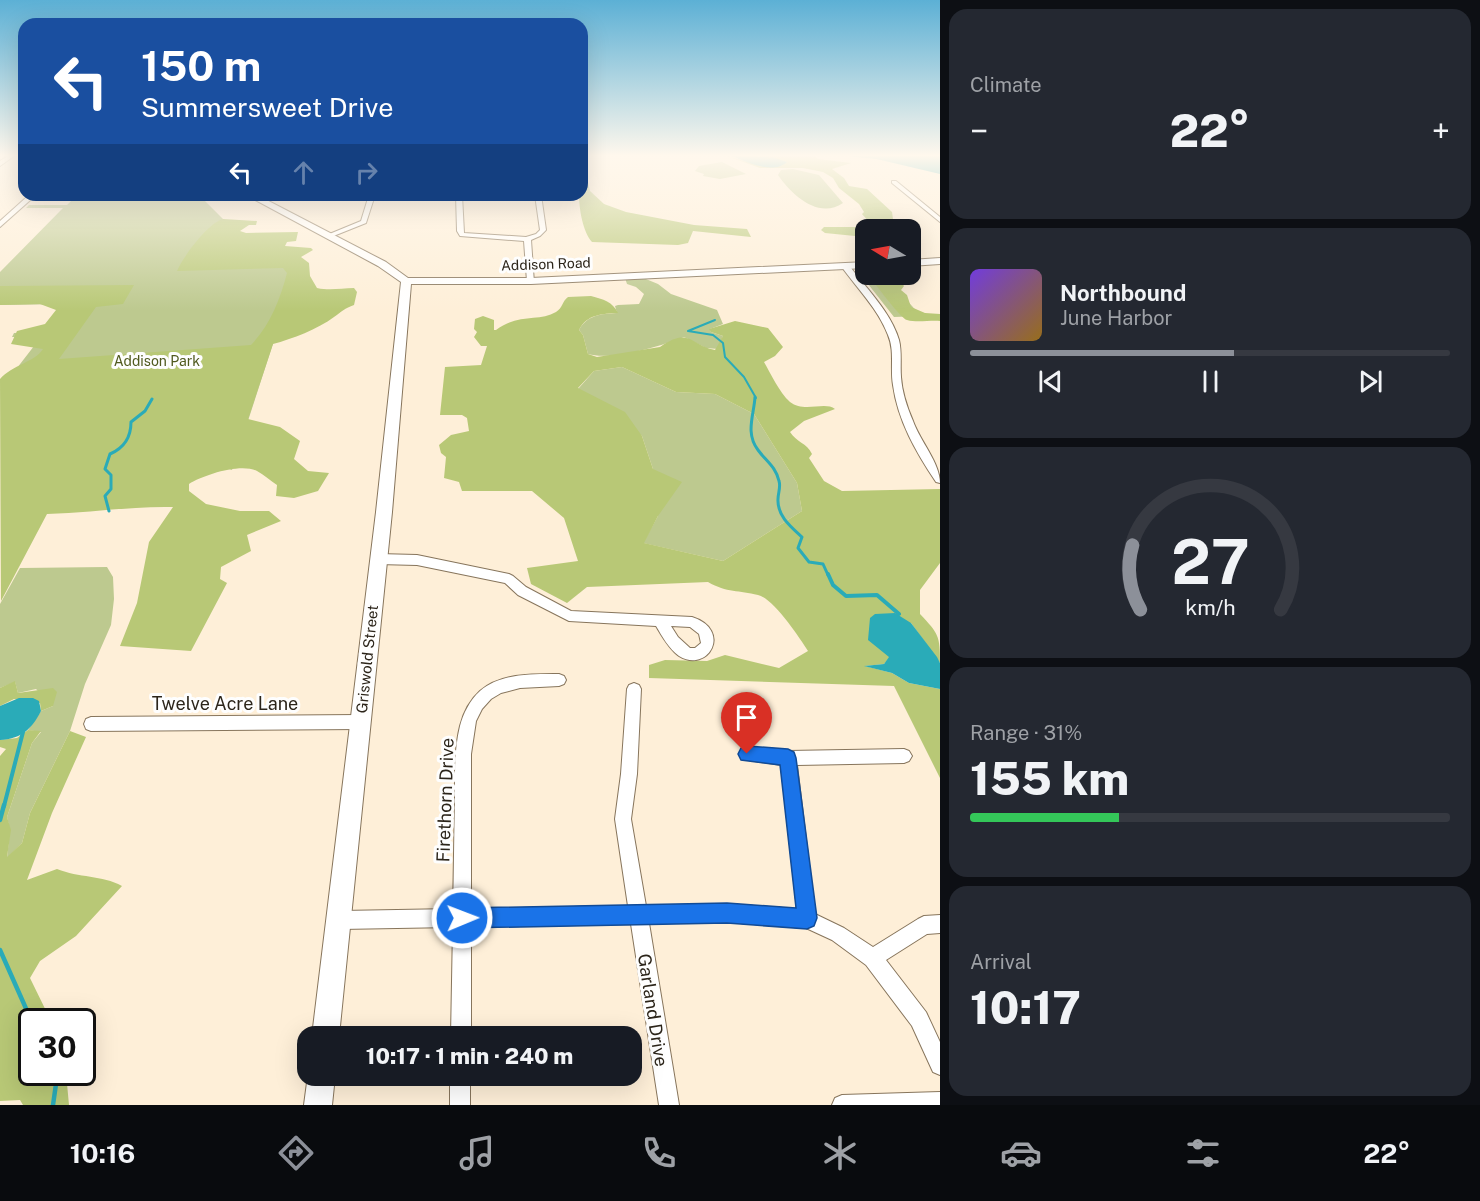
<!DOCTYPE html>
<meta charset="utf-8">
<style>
body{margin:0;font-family:"Public Sans",sans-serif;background:#242831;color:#f1f3f6;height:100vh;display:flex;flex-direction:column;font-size:22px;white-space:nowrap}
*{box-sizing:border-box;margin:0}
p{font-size:20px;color:#9ea1a6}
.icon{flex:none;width:33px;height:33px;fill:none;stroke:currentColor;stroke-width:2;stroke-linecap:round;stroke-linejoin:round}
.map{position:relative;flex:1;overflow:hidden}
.panel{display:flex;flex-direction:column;gap:9px;padding:9px;background:#0d0f14;width:540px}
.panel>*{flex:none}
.banner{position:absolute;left:18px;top:18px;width:570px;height:183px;border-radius:18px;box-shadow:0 6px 24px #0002;background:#1a4fa0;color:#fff;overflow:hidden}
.needle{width:39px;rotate:280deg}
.tools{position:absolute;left:855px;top:219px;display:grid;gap:12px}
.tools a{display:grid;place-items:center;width:66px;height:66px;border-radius:12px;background:#171b24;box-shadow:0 6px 24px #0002;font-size:30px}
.speed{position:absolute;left:18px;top:1008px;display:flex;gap:12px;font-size:30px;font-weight:700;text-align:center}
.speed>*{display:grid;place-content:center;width:78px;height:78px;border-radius:50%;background:#171b24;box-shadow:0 6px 24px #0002;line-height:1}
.speed .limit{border:3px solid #111;border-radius:9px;background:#fff;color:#111}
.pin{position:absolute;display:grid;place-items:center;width:51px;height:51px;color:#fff;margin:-62px -26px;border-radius:50% 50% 50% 0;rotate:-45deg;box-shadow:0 0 6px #0007}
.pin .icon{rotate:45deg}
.me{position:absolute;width:66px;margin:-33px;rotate:89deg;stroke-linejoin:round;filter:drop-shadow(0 0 4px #0008)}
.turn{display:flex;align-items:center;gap:21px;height:126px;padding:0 24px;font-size:27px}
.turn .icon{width:78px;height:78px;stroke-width:2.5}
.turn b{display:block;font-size:42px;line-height:51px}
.lanes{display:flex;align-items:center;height:57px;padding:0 24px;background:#0003;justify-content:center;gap:30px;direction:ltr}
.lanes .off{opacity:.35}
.big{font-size:45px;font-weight:800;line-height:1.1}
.panel .card{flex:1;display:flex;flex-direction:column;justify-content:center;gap:9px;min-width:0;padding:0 21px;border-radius:18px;background:#242831}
.panel .dial{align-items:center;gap:0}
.dial svg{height:156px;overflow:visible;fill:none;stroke:#363941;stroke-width:7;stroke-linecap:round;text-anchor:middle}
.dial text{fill:#f1f3f6;stroke:none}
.song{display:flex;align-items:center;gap:18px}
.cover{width:72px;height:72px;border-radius:9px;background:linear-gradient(135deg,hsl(260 70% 55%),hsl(40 70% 35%))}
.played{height:6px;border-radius:3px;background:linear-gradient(90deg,#8c9099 55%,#363941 55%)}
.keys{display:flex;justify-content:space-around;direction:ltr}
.heat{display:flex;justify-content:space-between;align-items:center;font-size:33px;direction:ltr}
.charge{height:9px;border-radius:4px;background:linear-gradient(90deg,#34c759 31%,#363941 0)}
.trip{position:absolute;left:297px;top:1026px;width:345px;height:60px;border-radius:18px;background:#171b24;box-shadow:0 6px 24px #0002;font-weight:800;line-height:60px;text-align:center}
.dock{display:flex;height:96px;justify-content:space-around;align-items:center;background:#090b0e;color:#9ea1a6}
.dock .icon{width:42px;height:42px}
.dock .selected{color:#8c9099}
.dock b{font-size:27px;color:#f1f3f6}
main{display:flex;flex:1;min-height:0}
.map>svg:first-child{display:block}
</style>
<main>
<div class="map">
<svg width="940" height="1105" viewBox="0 0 940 1105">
<rect width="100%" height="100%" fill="#feefd8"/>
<path fill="#bdc98f" d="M722,162L746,174L720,179L703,176L704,174L695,171L699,166Z
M793,169L819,175L843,203C818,220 791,194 778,175L781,170Z
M77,195H219L204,200L223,219L205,252L299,264L232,470L0,390L41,337H12L14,333L45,332L67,304L0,305V272L63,208H26L29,205H67Z
M865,269L866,274L884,275L921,316L894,317L857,270Z
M641,277L658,284L671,294L717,310L723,324L710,329L711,332L723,336L718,349L706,348L684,337C661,346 612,361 588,354L583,335L579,330C587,315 601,314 617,313L615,306L618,305L639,304L644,294L636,287L627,284L625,278Z
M622,367L676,392L715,394L754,414L797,483L802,511L723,561L643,543L658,516L653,469L642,436L578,389L594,371Z
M107,567L113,577L114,599L111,625L85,684L70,731L30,813L22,843L7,858L10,830L7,817L32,743L41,732L28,730L41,711L53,706L36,689L18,693L15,682L0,688V604L20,568Z"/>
<path fill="#b8c876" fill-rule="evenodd" d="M727,156L747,162L768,157L761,156H815L818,159L851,163L832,169L844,178L849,186L867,189L892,212L893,219L909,229L866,230L865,237L825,233L821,230L824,227H858L869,222L862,214L864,212L859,204L839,188L833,178L823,172L803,168H760Z
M582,160L587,165L586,174L590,191L604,204L626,212L694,225L747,229L751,237L693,231L688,243L678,245L592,242C583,232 579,209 579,195H582Z
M223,219L257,221L256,225H249L240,231L246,233L298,232L296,241L287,242L285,246L311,248L313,250L301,257L309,263L310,276L317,288C331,291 341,288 354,288L357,292L354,305C345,308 341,312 334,317C318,329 292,339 273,344L248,419L280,427L300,441L294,459L308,471L329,473L318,491L294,498L276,496L277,485C271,481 264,475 257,471C240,463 204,475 189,484V491L206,504L240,511H269L281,521L247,535L251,551L221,567L220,579L227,583L191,651L120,646L137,603L149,542L173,507C131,506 89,513 47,514L1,601L0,379C12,365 35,362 43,349L11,344L17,331L45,324L56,310L40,304L0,305V286L134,285L123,304L96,307L59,359L251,345C270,325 280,300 287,273L283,268L177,271C183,257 208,223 223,219Z
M868,275H887L896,283L901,282L904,286L901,290L907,295L911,307L925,313L940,314V321C930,320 917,323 907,320C901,319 874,282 868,275Z
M591,296C603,299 613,302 618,313C602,314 587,314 579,330L583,335L588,354L597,357L660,347C690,326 691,346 715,350L723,336L711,332L709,329L735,321L768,328L783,347L775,356L764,362C771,374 779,392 790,402C804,413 825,401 835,409L804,421L790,432C796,442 807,443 812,454L809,458L824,481L842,491L940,489V563L920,590V614C939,634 940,636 940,663L911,623L870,633L869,635L890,657L884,664L865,666L892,673L909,683L940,689V778L894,686L649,678V665L665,660L707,661L725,655L779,668L808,651C799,637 774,599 758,595C739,590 727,593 708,582L587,587L567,603L531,584L527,568L578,561L564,518L532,491H462L459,482L444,478L446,457L441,453L439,445L451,435L469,431L467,418L462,415H440L445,367L481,365L487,346H481L474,337L477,332L474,329L475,319L483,316L494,320V330H496C518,313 539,322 556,312C563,308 562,301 568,297ZM622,367L676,392L715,394L754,414L797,483L802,511L723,561L644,543L658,516L682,482L653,469L642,436L625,412L578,388L594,371Z
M15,681L18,693L53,688L57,692L53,706L41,711L40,703L14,699L0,706V688Z
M28,730L41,731L32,743L7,817L11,830L7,857L22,843L30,813L70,731L86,737L52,813L27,880L57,869C79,878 102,875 122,886L76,936L40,961L30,978L51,1021L32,1022V1072L66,1073L69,1105H23L20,1100L0,1101V756L6,749L0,747V740L17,738Z"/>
<path fill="#2aabb8" d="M732,156L770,157L759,162L772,157L787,162C773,175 747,162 732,156Z
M864,156H940V174Z
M895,613L911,623L937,657L940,663V689L909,683L892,673L864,666L884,664L889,657L868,640L870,618L875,614Z
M19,698H33L39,701L41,711C32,729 21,739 0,740V706Z"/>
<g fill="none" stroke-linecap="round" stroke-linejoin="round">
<path stroke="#2aabb8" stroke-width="1.5" d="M853,156L884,159"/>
<path stroke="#2aabb8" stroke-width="2" d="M715,320L688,331L713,335L723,343L725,357L744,377L756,398"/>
<path stroke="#2aabb8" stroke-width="3" d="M755,397C754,415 745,433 758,450C766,461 776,467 779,481C781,487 778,493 778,499C777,516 791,527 802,537L798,548L809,562L823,564L828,575
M109,511L105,496L111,489V475L105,469L110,454C124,448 131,438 131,422L145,411L152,399"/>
<path stroke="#2aabb8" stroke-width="4" d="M828,574L833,585L846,596L877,595L899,614
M4,806L23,732"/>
<path stroke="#2aabb8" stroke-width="4.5" d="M0,820L4,805
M0,950L32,1022
M53,1105L57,1077L55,1072"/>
<defs>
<path id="street" d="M8,156H14L0,166V161Z
M892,181H896L940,217V222L892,183Z
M29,195H36L0,227V221Z
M369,195H375L366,223L331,237H327V235L361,221Z
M456,195H462L464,233L526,237L536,234L540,230L535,195H541L546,230L540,236L531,240L534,283L527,281L524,241L460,236L457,231Z
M842,264H848C865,287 891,312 899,340C902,352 900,365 901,377C902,392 907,407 913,421C920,441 940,463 940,483L936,482C916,452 898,421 893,385C890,368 895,351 888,335C878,309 857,288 841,266Z
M378,554L417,555L509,574L513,576L526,587L571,611L692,617C733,630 708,674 679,656C669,649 662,636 656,626L569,621L518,595L505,583L417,565L378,564L374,562L372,559L374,556ZM671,626L690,627L699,634L701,643L695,648H690L678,637Z
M559,674L564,676L566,680L564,684L559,686L520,688L501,693L491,699L482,709L476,721L471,754V909L628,906L615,819L621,774L627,689L629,685L634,683L639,685L641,689L637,774L631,819L646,906L727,904L797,909L781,765L742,759L739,754L742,749L747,747L788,751L904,749L909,751L912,756L909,761L904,763L797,765L815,914L844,928L873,947L918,919L924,916L940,915V933L927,934L886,960L926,1012L940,1042V1075L933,1072L912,1026L866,965L832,940L806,928L727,922L649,923L679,1105H659L631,924L471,927V1036H451L453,927L341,929L335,926L332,920L335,914L341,911L453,909C454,872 454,836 455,799C455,775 454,750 460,726C463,714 470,700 480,691C501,673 533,674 559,674Z
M360,715L365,717L367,722L365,727L360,729L91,731L86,729L84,724L86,719L91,717Z
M450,1076H470V1105H450Z
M940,1092V1105H832L835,1098L842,1095Z"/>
<path id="secondary" d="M246,195H257L386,262L408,278H531L866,262V268L531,284H411L392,512L339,1036H312L376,512L401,282L378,266Z
M940,258V264L910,266V260Z
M308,1075L335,1076L332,1105H304Z"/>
</defs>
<use href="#street" stroke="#87755c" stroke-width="2"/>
<use href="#secondary" stroke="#87755c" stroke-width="2"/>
<use href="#street" fill="#fff" fill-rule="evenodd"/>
<use href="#secondary" fill="#fff" fill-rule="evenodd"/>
</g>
<linearGradient id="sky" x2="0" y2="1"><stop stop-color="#5cb0d5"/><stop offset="0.5" stop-color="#fff8ed"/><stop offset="1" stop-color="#fff8ed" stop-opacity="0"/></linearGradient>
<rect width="940" height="311" fill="url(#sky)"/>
<path fill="#1a73e8" stroke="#114b97" stroke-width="1.5" d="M747,746L788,749L794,752L796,758L817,918L814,926L807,929L727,923L462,928L455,925L452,918L455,911L462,908L727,903L796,908L780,765L741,760L738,754L741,748Z"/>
<g text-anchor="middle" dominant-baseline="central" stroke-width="6" stroke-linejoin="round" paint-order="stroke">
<g font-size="14" fill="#2c251a" stroke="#fefefe">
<text transform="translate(546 264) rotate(-2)">Addison Road</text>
</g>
<g font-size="14" fill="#505a1f" stroke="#fefefe">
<text x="157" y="361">Addison Park</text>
</g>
<g font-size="15" fill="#2c251a" stroke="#fefefe">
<text transform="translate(367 659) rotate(-84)">Griswold Street</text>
</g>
<g font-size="18" fill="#2c251a" stroke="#fefefe">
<text x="225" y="703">Twelve Acre Lane</text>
<text transform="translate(445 800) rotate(-88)">Firethorn Drive</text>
<text transform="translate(653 1010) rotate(81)">Garland Drive</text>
</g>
</g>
</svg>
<div class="tools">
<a><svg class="needle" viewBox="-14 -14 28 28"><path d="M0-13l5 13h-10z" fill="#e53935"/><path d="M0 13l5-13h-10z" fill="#9ea1a6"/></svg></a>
</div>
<div class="speed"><div class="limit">30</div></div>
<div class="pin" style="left:747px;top:754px;background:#d93025"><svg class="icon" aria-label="arrive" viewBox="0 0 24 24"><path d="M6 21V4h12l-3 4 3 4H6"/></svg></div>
<svg class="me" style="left:462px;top:918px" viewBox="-20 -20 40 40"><circle r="17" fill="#1a73e8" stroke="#fff" stroke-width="3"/><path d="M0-11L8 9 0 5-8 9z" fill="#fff"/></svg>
<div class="trip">10:17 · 1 min · 240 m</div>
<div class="banner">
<div class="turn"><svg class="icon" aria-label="left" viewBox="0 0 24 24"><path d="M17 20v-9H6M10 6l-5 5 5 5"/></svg><div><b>150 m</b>Summersweet Drive</div></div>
<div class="lanes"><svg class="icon" aria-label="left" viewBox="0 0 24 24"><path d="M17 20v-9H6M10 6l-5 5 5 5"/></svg><svg class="icon off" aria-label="ahead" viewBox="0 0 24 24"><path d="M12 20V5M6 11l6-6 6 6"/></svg><svg class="icon off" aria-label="right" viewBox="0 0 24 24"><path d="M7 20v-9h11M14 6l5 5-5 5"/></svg></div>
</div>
</div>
<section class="panel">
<div class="card"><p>Climate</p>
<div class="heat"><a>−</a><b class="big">22°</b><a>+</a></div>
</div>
<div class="card">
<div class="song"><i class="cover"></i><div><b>Northbound</b><p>June Harbor</p></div></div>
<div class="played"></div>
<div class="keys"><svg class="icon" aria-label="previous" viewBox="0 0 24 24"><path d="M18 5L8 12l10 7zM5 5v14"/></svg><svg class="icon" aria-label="pause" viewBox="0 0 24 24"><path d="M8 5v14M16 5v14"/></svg><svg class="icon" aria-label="next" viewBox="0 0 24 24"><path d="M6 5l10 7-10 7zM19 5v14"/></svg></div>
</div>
<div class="card dial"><svg viewBox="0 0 100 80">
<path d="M14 69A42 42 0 1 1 86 69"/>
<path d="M14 69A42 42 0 0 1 10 36" stroke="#8c9099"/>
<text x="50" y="56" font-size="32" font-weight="700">27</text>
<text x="50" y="72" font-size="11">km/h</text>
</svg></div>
<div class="card"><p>Range · 31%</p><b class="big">155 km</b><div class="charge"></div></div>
<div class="card"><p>Arrival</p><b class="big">10:17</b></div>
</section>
</main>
<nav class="dock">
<b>10:16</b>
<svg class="icon selected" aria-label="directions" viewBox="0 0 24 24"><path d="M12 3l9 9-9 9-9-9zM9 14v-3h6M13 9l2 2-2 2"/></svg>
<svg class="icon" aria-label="music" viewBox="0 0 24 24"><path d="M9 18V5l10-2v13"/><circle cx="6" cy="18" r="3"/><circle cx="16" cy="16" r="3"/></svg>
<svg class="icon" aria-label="phone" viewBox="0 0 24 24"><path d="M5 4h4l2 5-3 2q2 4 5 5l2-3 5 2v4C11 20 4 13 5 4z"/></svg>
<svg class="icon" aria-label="climate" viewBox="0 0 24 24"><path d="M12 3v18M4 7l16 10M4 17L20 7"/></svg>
<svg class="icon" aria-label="car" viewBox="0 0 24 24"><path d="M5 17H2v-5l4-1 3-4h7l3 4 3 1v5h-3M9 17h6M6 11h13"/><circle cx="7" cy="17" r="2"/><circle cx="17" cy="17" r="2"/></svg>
<svg class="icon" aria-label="filters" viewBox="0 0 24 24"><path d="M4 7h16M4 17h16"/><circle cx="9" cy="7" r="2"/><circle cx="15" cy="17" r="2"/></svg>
<b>22°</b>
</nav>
